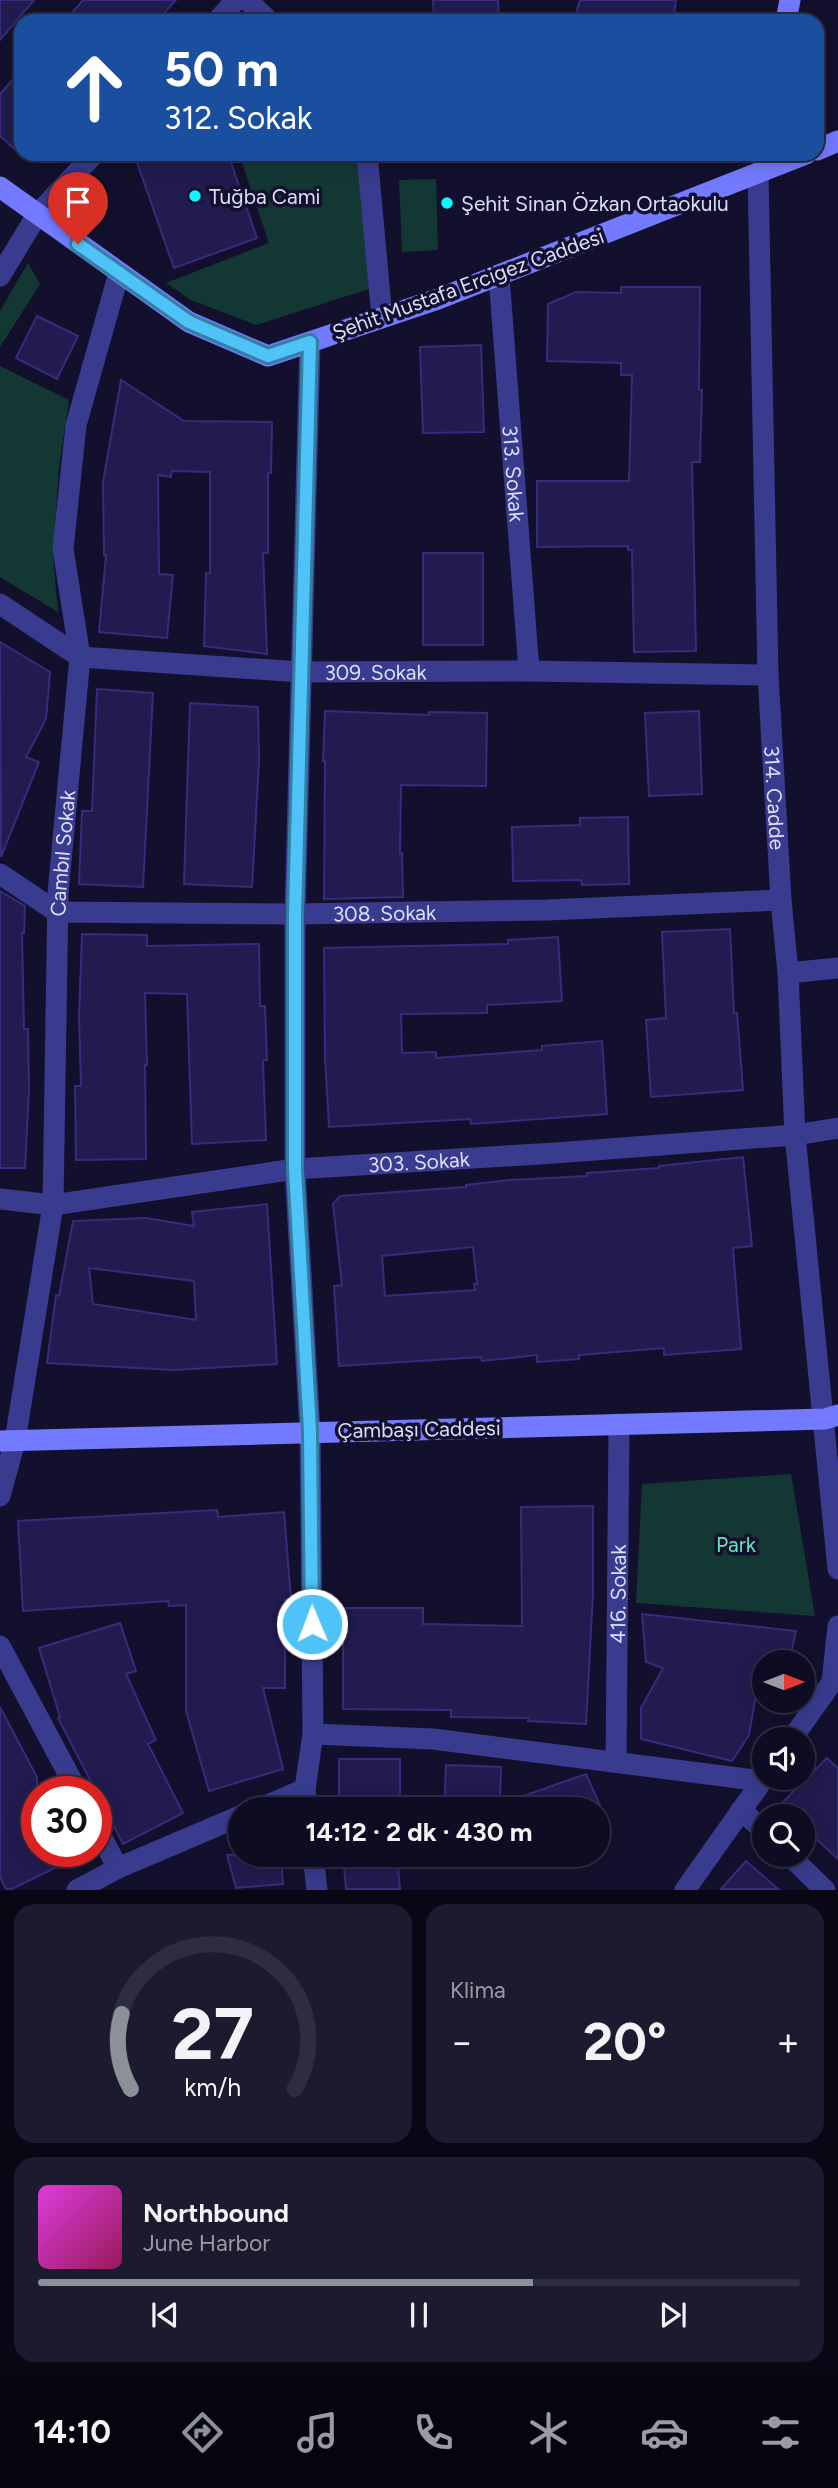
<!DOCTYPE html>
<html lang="tr">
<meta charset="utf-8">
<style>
body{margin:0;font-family:Figtree,sans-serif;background:#1c1a2f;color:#f1f3f6;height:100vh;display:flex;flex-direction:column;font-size:26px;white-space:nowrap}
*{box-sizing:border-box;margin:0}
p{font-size:23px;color:#9b9ba5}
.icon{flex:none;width:38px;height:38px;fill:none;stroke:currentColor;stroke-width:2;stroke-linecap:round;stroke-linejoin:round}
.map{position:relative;height:1890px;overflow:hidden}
.details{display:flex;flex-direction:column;gap:14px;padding:14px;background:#080713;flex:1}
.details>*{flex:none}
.banner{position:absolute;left:14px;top:14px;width:810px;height:147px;border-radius:21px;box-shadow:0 4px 18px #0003,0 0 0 2px #2e2c40;background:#1a4fa0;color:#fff;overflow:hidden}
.needle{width:46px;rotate:90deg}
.fabs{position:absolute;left:752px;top:1650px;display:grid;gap:14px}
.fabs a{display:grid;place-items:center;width:63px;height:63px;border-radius:50%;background:#0e0c22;box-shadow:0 4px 18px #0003,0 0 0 2px #2e2c40;font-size:35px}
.speed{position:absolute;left:21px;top:1776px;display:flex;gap:14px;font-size:35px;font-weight:700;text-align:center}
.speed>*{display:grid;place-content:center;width:91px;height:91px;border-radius:50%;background:#0e0c22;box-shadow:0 4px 18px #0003,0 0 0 2px #2e2c40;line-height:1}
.speed .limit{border:10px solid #d22;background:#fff;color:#111}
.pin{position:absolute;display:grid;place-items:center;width:60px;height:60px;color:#fff;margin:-72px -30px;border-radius:50% 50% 50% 0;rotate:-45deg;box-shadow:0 0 7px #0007}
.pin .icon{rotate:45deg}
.me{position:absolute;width:77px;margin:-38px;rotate:359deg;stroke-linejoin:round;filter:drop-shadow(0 0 5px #0008)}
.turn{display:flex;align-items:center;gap:24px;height:147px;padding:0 35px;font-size:32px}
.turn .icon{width:91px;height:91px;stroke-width:2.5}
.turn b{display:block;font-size:49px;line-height:60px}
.big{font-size:52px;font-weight:700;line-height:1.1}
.details .card{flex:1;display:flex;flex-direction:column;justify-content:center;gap:10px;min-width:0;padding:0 24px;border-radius:21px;background:#1c1a2f}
.details .dial{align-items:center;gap:0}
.dial svg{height:182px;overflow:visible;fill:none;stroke:#2e2c40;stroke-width:7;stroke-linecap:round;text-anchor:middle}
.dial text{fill:#f1f3f6;stroke:none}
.song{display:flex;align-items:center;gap:21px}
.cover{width:84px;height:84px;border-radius:10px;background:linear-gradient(135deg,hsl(300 70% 55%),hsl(330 70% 35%))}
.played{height:7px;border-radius:4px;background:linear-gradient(90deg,#8c9099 65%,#2e2c40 65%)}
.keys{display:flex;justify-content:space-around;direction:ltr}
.heat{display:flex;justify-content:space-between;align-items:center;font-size:38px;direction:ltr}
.details .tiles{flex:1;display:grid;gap:14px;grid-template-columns:1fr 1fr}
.card:last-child{grid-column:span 2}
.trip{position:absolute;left:228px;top:1797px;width:382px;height:70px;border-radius:35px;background:#0e0c22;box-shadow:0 4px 18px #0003,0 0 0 2px #2e2c40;font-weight:700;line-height:70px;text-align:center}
.tab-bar{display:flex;height:112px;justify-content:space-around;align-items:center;background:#06050e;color:#9b9ba5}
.tab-bar .icon{width:49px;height:49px}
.tab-bar .current{color:#8c9099}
.tab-bar b{font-size:32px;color:#f1f3f6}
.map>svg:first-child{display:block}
</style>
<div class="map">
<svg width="838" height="1890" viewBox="0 0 838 1890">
<rect width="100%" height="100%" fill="#13102d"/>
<path fill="#133834" d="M239,154H357L372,288L256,325L191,300L166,283L269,243Z
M436,179L438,250L402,252L399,180Z
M28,263L40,284L0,347V311Z
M0,366L69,400L59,467L53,556L58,612L0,577Z
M791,1474L815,1616L636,1603L642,1484Z"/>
<path fill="#221b4f" stroke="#362c7c" stroke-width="2" fill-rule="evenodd" d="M0,0H34L0,40Z
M83,0H176L157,21H65Z
M433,0H498L499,21H434Z
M580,0H676L673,21H574Z
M21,70V155L0,136V94Z
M134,154H228L257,238L174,268Z
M621,287H700L699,390H702L700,462H692L696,651L634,652L632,550H628V546L537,547V481H629L632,375H621V363L547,361L548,304L576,292L621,293Z
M37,316L78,336L57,379L16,358Z
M481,345L484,432L423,433L420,347Z
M121,380L184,421L272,422L271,473H268V553H263L267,654L204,646L206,573H210V472L172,471L171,477L158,475L159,574L173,575L167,638L99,632L106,555H104L103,482Z
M423,553H483V645H423Z
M0,642L50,672L46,719L26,757L39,762L1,857Z
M97,689L153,693L143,887L79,884L82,811H92Z
M190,703L258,707L259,760L252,887L184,884Z
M325,711L429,715V712L487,713L486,786L401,785L400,853H402L403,897L324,899L325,761H323Z
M699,711L702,794L649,796L645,713Z
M628,817L629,884L582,885L581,880L513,881L512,827L580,825V818Z
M0,891L25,906L24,933H22L24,1029H28L29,1090L25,1168H0Z
M730,929L734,1013H737L743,1090L651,1097L646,1020L666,1018L662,932Z
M82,934L147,935V946L259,944L260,1006H265L267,1060L263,1061L266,1140L192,1144L187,994L145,993L147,1065H145L146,1159L76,1160L75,1086H81L79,1016Z
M558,937L562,1001L487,1005V1013L401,1014L402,1053L436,1052V1058L542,1050V1046L602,1041L607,1114L471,1124L470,1119L329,1127L325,1058L324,948L508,944V940Z
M743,1157L752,1246L733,1248L741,1349L664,1355V1348L579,1355V1359L537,1362V1355L482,1361L481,1357L339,1366L334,1286L342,1285L333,1204L340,1196L466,1187V1185L510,1180L587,1176V1173L659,1168V1166ZM473,1247L477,1284H474L475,1290L385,1296L382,1256Z
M267,1204L277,1364L173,1370L47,1363L56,1295L59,1296L73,1221L146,1218L194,1226L192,1212ZM89,1268L194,1281L196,1320L93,1304Z
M593,1506V1593L586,1724L528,1721L529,1718L451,1717V1710L343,1709V1608H423V1624L522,1626L521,1507Z
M217,1510L218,1517L284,1512L291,1599H285V1688H263L283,1769L209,1791L186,1711V1605L169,1606L168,1601L23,1611L18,1521Z
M642,1614L796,1631L789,1662H765V1691L757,1689L749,1735L732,1761L641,1739V1708L663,1668L646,1662Z
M120,1623L136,1671L126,1674L156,1740L148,1744L183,1813L123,1844L58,1718L60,1717L39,1648Z
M0,1707L37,1777V1852H87L12,1889H6L0,1877Z
M827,1758L838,1768V1859L803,1827V1816H792L780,1805Z
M339,1759H400V1810H339Z
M446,1765L501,1767L500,1804L586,1774L602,1810H444Z
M227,1855H281L283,1884L236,1888Z
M343,1855H397L400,1889H346Z
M746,1861L778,1889H721Z"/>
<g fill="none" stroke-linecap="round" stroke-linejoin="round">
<g stroke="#393c8e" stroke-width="21">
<path d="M247,0L269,21"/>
<path d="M217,21L236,0"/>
<path d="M367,154L382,318"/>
<path id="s1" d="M758,173L768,675L781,900L788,973L795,1135L838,1569"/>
<path d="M0,276L37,215L94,154"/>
<path id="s2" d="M499,276L529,671"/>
<path id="s3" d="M0,604L80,657L301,672L529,671L768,675"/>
<path id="s4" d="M0,874L57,912L295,914L547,910L781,900"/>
<path d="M788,973L838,968"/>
<path id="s5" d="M0,1199L53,1205L295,1169L555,1153L795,1135L838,1128"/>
<path id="s6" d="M0,1496L15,1441L53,1205L58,893L80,657L63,549L76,425L119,273"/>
<path d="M0,1646L78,1792"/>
<path d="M313,1734L433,1739L762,1781"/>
<path d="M791,1740L832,1682L838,1626"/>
<path id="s7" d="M616,1762L619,1424"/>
<path d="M256,1810L305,1789"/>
<path d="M307,1810L305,1789L313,1734L310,1431L295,1169V914L310,342"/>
<path d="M741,1810L765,1832"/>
<path d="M96,1827L118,1868"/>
<path d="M313,1855L317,1890"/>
<path d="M789,1855L825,1890"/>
<path d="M77,1890L118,1868L240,1816"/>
<path d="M685,1890L765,1777"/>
</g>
<path stroke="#747aff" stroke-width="21" d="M786,21L790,0
M817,150L838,141
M0,187L189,322L268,356L438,299L806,154
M0,1441L825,1419L838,1415"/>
</g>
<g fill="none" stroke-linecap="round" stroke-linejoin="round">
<defs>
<path id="route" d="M78,244L189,322L268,356L310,342L295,914V1169L310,1431L312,1624"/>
</defs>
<use href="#route" stroke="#337fa1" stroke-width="18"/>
<use href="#route" stroke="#4fc3f7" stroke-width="12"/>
</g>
<g fill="#09f8ff" stroke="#13102d" stroke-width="2.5">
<circle cx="195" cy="196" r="7"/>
<circle cx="447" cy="203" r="7"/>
</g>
<g text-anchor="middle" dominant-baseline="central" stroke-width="7" stroke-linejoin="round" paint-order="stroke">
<g font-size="21" fill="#deddff" stroke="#13102d" text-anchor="start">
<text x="209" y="196">Tuğba Cami</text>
<text x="461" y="203">Şehit Sinan Özkan Ortaokulu</text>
</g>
<g font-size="21" fill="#deddff" stroke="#13102d">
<text transform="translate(468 284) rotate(-20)">Şehit Mustafa Ercigez Caddesi</text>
<text stroke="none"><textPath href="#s2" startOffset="198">313. Sokak</textPath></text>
<text stroke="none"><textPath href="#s3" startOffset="392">309. Sokak</textPath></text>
<text stroke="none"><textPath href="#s1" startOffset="625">314. Cadde</textPath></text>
<text stroke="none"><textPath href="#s6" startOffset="648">Cambıl Sokak</textPath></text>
<text stroke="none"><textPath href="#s4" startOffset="396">308. Sokak</textPath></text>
<text stroke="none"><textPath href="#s5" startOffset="422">303. Sokak</textPath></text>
<text transform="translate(419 1429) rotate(-1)">Çambaşı Caddesi</text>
<text stroke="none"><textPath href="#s7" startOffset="168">416. Sokak</textPath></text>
</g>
<g font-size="21" fill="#61e7bc" stroke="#13102d">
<text x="736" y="1544">Park</text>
</g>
</g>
</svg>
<div class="fabs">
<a><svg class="needle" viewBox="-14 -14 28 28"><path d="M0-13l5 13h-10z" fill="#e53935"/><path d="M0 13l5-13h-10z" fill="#9b9ba5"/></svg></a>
<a><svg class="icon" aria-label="sound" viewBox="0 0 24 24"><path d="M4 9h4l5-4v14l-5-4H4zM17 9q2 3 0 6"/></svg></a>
<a><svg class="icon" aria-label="search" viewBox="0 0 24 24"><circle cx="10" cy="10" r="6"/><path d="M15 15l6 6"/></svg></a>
</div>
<div class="speed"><div class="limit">30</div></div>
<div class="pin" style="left:78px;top:244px;background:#d93025"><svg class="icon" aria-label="arrive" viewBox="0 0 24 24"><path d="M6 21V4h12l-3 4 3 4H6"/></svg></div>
<svg class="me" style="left:312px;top:1624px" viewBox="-20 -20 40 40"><circle r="17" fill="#4fc3f7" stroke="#fff" stroke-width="3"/><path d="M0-11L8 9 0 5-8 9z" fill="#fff"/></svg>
<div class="trip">14:12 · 2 dk · 430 m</div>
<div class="banner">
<div class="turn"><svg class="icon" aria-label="ahead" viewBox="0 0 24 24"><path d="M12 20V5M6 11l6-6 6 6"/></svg><div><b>50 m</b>312. Sokak</div></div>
</div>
</div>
<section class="details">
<div class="tiles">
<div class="card dial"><svg viewBox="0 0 100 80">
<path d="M14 69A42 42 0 1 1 86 69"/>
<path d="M14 69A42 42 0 0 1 10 36" stroke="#8c9099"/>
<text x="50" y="56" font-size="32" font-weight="700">27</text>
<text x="50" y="72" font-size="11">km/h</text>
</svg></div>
<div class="card"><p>Klima</p>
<div class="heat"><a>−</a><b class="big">20°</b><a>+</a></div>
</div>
<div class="card">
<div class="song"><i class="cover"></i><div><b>Northbound</b><p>June Harbor</p></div></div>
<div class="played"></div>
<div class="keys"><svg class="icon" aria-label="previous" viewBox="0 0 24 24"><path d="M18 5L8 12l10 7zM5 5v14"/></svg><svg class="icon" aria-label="pause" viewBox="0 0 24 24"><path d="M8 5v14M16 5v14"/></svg><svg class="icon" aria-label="next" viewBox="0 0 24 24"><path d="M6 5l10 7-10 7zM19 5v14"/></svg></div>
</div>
</div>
</section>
<nav class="tab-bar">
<b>14:10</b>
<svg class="icon current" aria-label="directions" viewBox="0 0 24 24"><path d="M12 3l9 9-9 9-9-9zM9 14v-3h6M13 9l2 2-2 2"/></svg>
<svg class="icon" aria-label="music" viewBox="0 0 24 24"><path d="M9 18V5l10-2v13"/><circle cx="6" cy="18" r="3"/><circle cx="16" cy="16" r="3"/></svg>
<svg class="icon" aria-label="phone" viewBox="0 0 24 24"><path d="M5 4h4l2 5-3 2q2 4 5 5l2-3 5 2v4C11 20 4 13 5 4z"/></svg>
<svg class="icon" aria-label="climate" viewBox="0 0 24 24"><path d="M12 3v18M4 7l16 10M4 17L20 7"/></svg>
<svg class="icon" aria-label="car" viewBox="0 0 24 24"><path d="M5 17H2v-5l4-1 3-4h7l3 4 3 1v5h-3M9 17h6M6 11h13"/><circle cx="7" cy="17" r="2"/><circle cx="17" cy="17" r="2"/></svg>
<svg class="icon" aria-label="filters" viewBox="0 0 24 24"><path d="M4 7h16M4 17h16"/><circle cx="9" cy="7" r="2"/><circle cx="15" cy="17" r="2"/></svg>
</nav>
